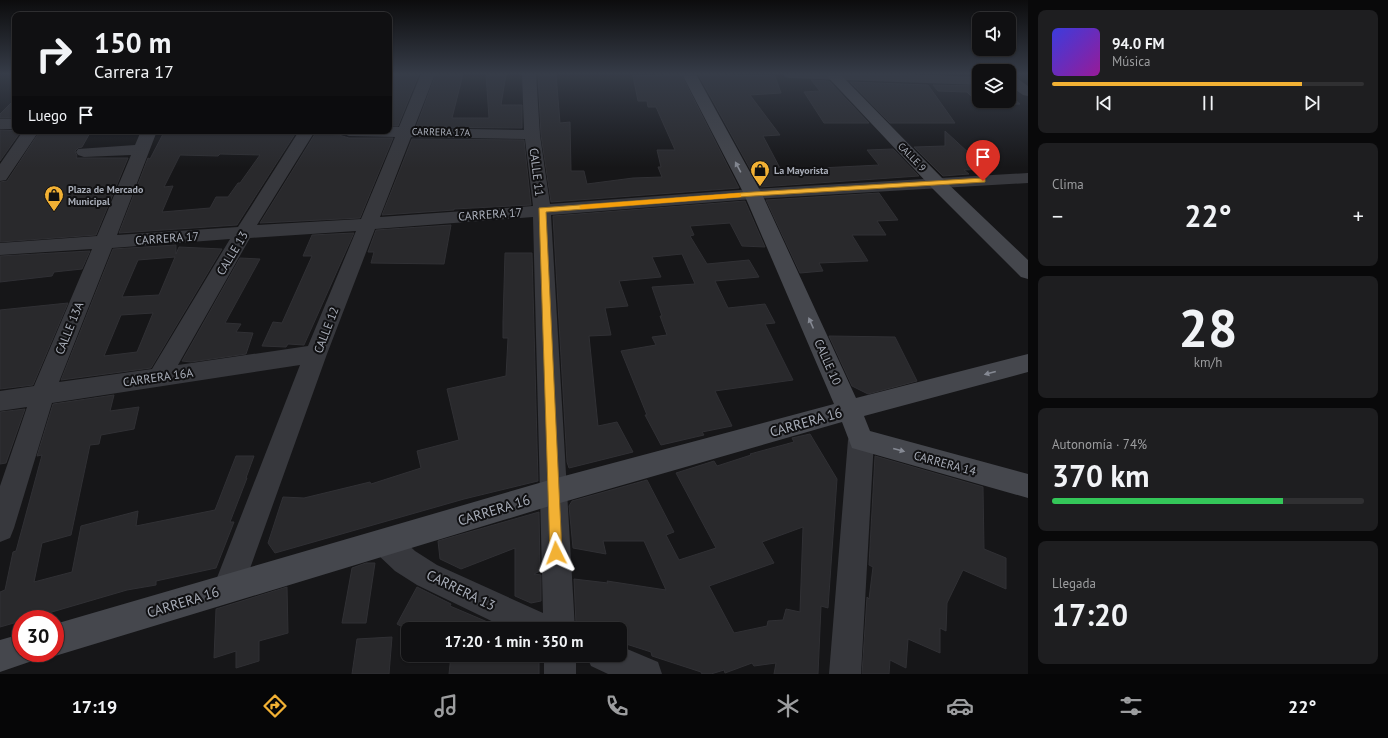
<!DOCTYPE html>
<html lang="es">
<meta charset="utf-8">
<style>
body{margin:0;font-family:"PT Sans",sans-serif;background:#1e1e20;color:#f1f3f6;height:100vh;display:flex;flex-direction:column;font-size:15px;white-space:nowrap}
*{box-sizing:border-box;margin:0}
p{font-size:13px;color:#9c9d9f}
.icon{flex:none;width:22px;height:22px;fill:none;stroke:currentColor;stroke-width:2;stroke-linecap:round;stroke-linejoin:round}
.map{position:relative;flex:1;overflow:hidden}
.drawer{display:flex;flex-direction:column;gap:10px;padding:10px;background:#09090a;width:360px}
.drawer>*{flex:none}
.top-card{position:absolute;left:12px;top:12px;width:380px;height:122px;border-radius:8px;box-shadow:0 1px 3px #0004,0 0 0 1px #303032;background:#101012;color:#f1f3f6;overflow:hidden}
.fabs{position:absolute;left:972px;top:12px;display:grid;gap:8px}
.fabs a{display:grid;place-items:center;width:44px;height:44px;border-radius:8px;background:#101012;box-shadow:0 1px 3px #0004,0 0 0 1px #303032;font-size:20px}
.speed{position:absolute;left:12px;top:610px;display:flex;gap:8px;font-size:20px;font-weight:700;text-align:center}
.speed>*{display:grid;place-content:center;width:52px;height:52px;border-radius:50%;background:#101012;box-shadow:0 1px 3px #0004,0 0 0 1px #303032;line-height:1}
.speed .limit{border:6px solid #d22;background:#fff;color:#111}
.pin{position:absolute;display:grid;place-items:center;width:34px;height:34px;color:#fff;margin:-41px -17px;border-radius:50% 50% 50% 0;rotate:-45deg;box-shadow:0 0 4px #0007}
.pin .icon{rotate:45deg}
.me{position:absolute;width:44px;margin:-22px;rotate:357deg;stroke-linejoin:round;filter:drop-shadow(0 0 3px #0008)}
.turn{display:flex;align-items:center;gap:14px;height:84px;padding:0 16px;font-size:18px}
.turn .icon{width:52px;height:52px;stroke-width:2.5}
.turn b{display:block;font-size:28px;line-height:34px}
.then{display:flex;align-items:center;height:38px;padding:0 16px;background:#0003;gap:8px;font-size:15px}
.big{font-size:30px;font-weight:800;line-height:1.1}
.drawer .card{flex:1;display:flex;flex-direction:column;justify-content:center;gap:6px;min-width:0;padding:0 14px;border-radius:8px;background:#1e1e20}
.drawer .dial{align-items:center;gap:0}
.dial b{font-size:52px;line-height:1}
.song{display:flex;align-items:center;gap:12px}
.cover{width:48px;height:48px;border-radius:6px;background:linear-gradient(135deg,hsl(240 70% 55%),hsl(300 70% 35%))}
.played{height:4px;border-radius:2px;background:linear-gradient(90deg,#f2b134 80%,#303032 80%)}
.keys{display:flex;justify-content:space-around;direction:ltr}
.heat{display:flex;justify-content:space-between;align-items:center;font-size:22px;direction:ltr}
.charge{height:6px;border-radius:3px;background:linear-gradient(90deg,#34c759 74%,#303032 0)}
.trip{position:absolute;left:401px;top:622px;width:226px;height:40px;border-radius:8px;background:#101012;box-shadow:0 1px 3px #0004,0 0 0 1px #303032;font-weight:800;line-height:40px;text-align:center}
.tabs{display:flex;height:64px;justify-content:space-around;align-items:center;background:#060607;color:#9c9d9f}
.tabs .icon{width:28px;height:28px}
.tabs .active{color:#f2b134}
.tabs b{font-size:18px;color:#f1f3f6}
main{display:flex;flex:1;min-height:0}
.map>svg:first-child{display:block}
</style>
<main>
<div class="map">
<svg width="1028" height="674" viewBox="0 0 1028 674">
<rect width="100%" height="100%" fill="#161618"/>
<path fill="#29292c" stroke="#303034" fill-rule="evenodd" d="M389,74H419L398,126H389Z
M436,74H463L452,118H489L486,74H506L501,105H522V128L416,127Z
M538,74H556L560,123L570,122L571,171H584L587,184L633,178L662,177L658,167H661L657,150H675L656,107H648L647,101H638L633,76L681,74L739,188L551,202L541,135Z
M698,74L775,76L781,93L750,95L780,135L763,136L781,170L879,165L867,150L893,149L919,176L760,187Z
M811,80L829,81L869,123H824L804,92L820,91Z
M850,82L928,85L955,123H890Z
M933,85L979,86V101H1009V95L1020,104L980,105L967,92L938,91Z
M15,99V118H0V114Z
M0,130L21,131L0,161Z
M40,131H91L82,147L78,148L75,151L77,156L76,158H128L96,235L0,242V182L7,181Z
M945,131L970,154L985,169L964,170L969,174L943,176L914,147L945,146Z
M192,133L295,134L237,225L119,233L148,158L150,159L163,134ZM220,154L260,155L240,183H238L228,197H216L210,208L162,212L173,186L164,187L180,155L218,156Z
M315,134L339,135L349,138H393L360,218L260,223Z
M412,139L524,140L531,205L454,209V210L382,215Z
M879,193L898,220L877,221L886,235H852L868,261L819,263L823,271L800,273L766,200Z
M745,201L765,247L742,246L730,223L690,226L694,235L690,236L707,264L749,260L759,277L715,281L728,308L765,304L775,323L765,324L793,380L715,391L732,426L702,432L704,435L661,445L645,415H647L621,351L656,345L652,337L667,335L660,316H662L652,287L695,284L682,254L652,257L661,277L619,281L628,306L605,308L611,335L589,336L598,426L617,422L633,452L569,468L567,462L553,216Z
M451,225L444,264L371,263L374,252H368L376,230Z
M354,233L304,345L288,344L286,347L262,346L273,322L282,323L312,256H303L312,235Z
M176,245V254L179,247L222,249L151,368L61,380L113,249ZM175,257L159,295L122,297L138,260ZM153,313L137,352L104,356L121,315Z
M90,251L82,269L54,272L52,276L0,282V256Z
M505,253H532L538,481L464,499L275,553L268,543L283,497L304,498L370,482L371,484L421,468L417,451L459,440L447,389L506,376L508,338H503V321Z
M240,258L260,259L225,323L241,324L236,332L253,333L246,354L191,362L182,361Z
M68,303L33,385L0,389V310Z
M829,336L895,337L917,381L868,394L852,386Z
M114,395L110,411L139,407L134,429L101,435L99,444L90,445L71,535L42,543L34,582L72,572L81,526L138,511L136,526L215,510L236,456H254L246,478H247L230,522H234L216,568L156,581V585L127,590L28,619H21V621L0,627V592L5,590L13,552L16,551L42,455L37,456L53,404Z
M25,409L6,463L0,464V412Z
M810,434L837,479L828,608L821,606L818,674H774L776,663L754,666L752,663L725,673L724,670L711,674H702L701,672L652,656L651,652L620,642V629H587L576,624L574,579L608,583L607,581L666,590L644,541H603L606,554L573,548L569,506L572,501L647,480L674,532L666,535L679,560L716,548L676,473L714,461L717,466L751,455L750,454L794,442L792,438ZM803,527L800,612L786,609L783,620L768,621L767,626L734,633L709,586L774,563L762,542Z
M875,456L983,487L984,549L1006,558V589L963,570L947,603L946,631L940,628V653L908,639L906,668L890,660L889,674H862L867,597L869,599L873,567L869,565Z
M539,512L540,571L534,574L541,575V601L531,603L515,596V548L461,569L440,559L438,541Z
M366,563H375L366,623H342L352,568Z
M287,587L288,633L259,641V661L236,668V651L214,658L216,609Z
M417,587L451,604L450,606L504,629H406L397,624Z
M392,637L389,674H352L357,639Z
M451,655H539V674H449Z"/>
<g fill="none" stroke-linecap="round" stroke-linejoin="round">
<path fill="#37383d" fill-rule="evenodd" d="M421,74H435L414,128L524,130L522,74H536L540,135L550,204L753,189L1028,173V183L753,199L551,215L575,629H508L417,585L395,571L376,553L372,543L376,533L386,529L396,533L415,551L437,565L543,613L533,217L375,229L327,354L239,599L228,603L217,599L213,588L300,365L52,403L14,528L10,538L0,542V486L27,407L0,411V391L34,386L92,249L0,255V243L97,236L131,155L84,157L78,155L76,152L78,149L135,145L141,131H157L117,235L238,227L299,131H315L257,225L361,219L395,137L349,136L344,134L341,131H389V127H399ZM411,137L525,139L533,206L380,217ZM356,231L308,346L178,365L250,238ZM230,239L152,369L59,382L112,248Z
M783,74H905L979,77V85L790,78L785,77Z
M1009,75L1014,76L1028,86V96L1023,95L1009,85Z
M0,119H15V129H0Z
M23,131H39L6,180L0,181V164Z
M861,429L870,432L874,440L861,674H829L848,440L852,432Z
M620,646L658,662L662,674H608L591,666L586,655H620Z
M544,655H576V674H544Z"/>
<path fill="#45474d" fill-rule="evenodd" d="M682,74H696L762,194L856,398L1028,354V372L864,416L870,431L1028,474V498L852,448L842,422L553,505L55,656L48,653H55V624L553,479L834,404L744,194Z
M825,74H840L944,180L1028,260V279L1021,277L932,188Z
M21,634V653H36L32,661L0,672V640Z"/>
</g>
<defs><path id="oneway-solid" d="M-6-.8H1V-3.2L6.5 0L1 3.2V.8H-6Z"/></defs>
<g fill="#858993">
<use href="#oneway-solid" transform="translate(738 167) rotate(-118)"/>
<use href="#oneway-solid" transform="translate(811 323) rotate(-114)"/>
<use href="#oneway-solid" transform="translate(990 373) rotate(165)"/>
<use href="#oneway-solid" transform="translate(899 450) rotate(15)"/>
</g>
<linearGradient id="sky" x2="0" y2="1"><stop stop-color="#0c0c0d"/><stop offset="0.44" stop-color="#363c48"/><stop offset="1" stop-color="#363c48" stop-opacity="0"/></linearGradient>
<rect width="1028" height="168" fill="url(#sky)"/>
<path fill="#f2b134" stroke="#9d7322" d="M983,178L985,179V182L753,196L546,212L562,553L560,557L556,559L551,557L550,553L539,208L753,192Z"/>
<path fill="#f59e0b" d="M739,193L741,194V197L582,209L579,207L582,205Z"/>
<defs>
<symbol id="shop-pin" viewBox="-11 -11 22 30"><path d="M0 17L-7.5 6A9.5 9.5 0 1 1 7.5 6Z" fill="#f2b134" stroke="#111113"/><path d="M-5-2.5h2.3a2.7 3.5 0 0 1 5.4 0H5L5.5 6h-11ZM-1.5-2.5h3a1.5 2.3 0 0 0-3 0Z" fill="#111"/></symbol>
</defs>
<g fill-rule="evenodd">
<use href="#shop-pin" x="749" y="159" width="22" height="30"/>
<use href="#shop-pin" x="43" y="184" width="22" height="30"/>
</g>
<g text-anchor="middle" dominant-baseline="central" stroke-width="4" stroke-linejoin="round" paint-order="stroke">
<g font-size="10" fill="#a8adb8" stroke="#111113">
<text transform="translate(441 132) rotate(1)">CARRERA 17A</text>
<text transform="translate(912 157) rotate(46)">CALLE 9</text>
</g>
<g font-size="10" font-weight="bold" fill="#a8adb8" stroke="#111113" text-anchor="start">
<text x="774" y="170">La Mayorista</text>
<text x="68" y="189">Plaza de Mercado<tspan x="68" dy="12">Municipal</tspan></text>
</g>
<g font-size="12" fill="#a8adb8" stroke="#111113">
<text transform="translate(537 172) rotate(83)">CALLE 11</text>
<text transform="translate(490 214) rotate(-4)">CARRERA 17</text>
<text transform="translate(167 238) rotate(-4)">CARRERA 17</text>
<text transform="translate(232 253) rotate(-59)">CALLE 13</text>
<text transform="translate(69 328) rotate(-68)">CALLE 13A</text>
<text transform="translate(326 330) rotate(-69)">CALLE 12</text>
<text transform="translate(828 362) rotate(66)">CALLE 10</text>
<text transform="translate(158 377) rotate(-8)">CARRERA 16A</text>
<text transform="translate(945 463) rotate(15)">CARRERA 14</text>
</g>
<g font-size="14" fill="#a8adb8" stroke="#111113">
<text transform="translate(806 422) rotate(-16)">CARRERA 16</text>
<text transform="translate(494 510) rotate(-17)">CARRERA 16</text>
<text transform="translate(461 590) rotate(26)">CARRERA 13</text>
<text transform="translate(183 602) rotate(-17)">CARRERA 16</text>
</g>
</g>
</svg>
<div class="fabs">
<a><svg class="icon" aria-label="sound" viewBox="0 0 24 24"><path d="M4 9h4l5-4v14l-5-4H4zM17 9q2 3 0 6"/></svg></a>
<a><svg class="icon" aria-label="layers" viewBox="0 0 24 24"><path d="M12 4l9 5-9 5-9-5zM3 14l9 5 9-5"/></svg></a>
</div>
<div class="speed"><div class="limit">30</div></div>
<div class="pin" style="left:983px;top:181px;background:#d93025"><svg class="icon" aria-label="arrive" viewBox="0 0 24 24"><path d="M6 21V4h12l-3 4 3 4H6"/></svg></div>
<svg class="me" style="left:556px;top:553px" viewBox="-20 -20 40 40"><path d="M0-17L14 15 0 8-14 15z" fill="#f2b134" stroke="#fff" stroke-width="4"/></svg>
<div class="trip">17:20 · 1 min · 350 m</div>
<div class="top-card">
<div class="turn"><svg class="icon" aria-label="right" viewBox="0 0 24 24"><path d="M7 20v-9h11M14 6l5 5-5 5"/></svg><div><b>150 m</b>Carrera 17</div></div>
<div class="then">Luego<svg class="icon" aria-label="arrive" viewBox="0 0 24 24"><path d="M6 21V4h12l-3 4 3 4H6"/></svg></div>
</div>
</div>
<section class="drawer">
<div class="card">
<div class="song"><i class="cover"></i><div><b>94.0 FM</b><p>Música</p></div></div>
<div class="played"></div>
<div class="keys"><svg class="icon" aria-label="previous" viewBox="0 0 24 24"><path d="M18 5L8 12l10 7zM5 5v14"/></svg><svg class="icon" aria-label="pause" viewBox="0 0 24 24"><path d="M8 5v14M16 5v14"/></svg><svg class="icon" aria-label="next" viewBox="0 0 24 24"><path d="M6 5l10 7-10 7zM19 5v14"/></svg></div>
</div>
<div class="card"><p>Clima</p>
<div class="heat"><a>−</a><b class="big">22°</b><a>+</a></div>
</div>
<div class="card dial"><b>28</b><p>km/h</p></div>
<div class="card"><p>Autonomía · 74%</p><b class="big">370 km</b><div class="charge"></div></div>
<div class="card"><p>Llegada</p><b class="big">17:20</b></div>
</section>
</main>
<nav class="tabs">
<b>17:19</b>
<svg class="icon active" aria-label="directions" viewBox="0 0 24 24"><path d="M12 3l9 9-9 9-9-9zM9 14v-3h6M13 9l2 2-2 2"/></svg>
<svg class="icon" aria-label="music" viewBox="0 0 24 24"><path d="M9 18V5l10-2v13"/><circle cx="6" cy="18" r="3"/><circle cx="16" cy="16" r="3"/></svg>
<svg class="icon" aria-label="phone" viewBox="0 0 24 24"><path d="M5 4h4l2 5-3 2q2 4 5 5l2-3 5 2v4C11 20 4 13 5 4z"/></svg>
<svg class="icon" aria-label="climate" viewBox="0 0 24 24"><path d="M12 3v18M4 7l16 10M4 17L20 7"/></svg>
<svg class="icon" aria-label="car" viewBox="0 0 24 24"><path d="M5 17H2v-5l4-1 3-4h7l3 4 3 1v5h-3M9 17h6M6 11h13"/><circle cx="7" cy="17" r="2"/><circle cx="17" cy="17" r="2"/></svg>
<svg class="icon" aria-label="filters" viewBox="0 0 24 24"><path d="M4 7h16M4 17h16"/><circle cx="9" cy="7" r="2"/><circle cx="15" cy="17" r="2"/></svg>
<b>22°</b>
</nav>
